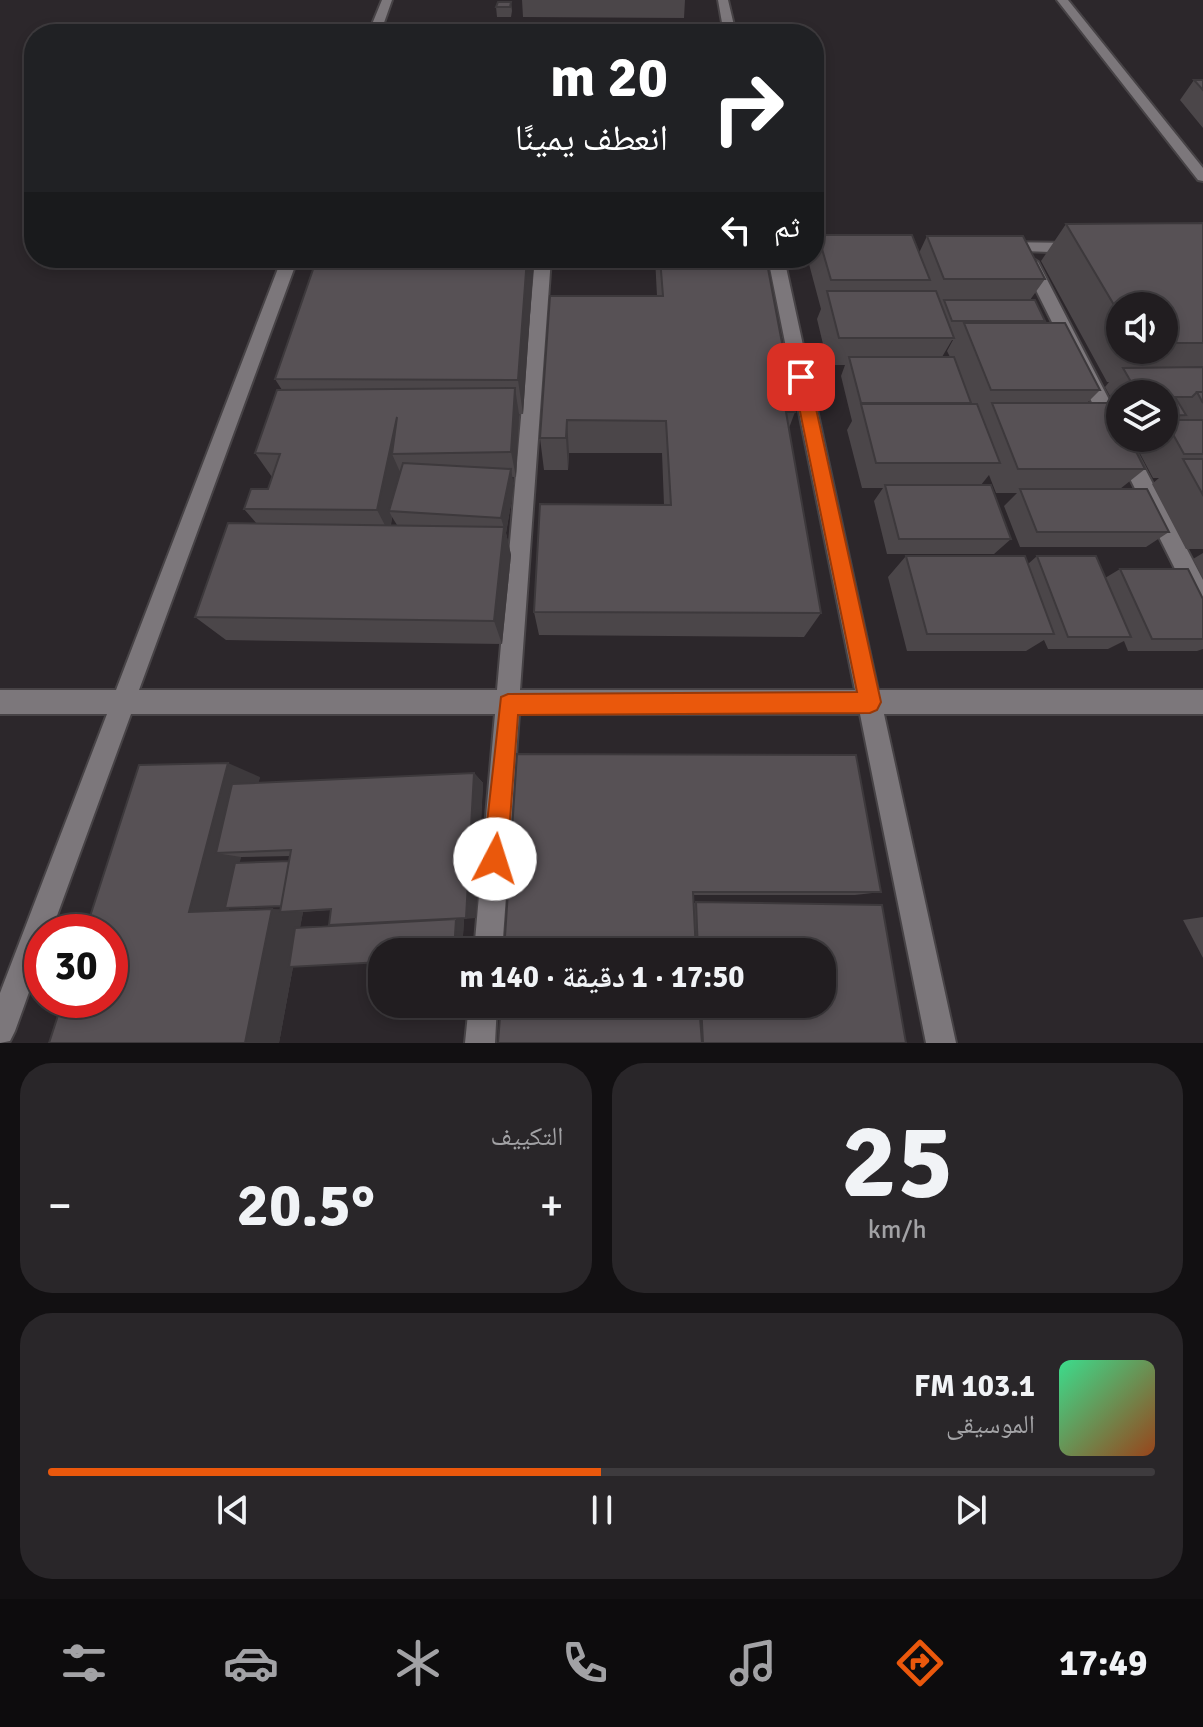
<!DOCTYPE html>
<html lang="ar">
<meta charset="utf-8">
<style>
body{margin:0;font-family:Signika,"Noto Naskh Arabic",sans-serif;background:#292629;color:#f1f3f6;direction:rtl;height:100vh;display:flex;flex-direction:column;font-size:30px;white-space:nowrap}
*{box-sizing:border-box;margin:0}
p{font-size:26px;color:#a2a2a5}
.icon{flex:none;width:44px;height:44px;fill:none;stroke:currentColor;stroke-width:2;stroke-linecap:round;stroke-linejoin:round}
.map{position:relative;height:1043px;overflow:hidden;direction:ltr}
.drawer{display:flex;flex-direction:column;gap:20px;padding:20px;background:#121012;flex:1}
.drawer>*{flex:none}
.guide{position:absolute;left:24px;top:24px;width:800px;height:244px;border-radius:32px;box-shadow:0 4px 12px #0003,0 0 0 2px #3e3b3e;direction:rtl;background:#202124;color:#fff;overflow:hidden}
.controls{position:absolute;left:1106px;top:292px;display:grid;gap:16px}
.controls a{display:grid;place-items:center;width:72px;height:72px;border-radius:50%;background:#211d20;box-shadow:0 4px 12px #0003,0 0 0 2px #3e3b3e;font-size:40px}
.speed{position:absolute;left:24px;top:914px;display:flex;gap:16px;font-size:40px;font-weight:700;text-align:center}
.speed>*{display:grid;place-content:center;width:104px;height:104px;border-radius:50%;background:#211d20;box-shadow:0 4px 12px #0003,0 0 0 2px #3e3b3e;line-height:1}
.speed .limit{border:12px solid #d22;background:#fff;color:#111}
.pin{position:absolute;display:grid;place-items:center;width:68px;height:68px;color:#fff;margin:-34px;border-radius:16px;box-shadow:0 4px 12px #0006}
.me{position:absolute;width:88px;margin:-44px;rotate:5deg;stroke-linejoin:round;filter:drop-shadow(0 0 6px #0008)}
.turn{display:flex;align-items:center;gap:28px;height:168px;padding:0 24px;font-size:36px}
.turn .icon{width:104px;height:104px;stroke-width:2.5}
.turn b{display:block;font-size:56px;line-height:68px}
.then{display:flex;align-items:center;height:76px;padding:0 24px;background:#0003;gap:16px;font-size:30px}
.big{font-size:60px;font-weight:700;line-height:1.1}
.drawer .tile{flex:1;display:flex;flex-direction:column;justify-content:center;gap:12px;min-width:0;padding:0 28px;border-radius:32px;background:#292629}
.drawer .dial{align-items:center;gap:0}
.dial b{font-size:104px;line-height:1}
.song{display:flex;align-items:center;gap:24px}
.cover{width:96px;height:96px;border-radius:12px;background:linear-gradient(135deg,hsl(150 70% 55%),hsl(20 70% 35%))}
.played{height:8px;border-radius:4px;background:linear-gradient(90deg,#ea580c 50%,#3e3b3e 50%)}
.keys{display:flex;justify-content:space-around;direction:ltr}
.heat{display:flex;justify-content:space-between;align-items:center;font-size:44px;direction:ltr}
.drawer .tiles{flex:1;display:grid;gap:20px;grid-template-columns:1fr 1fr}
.tile:last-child{grid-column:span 2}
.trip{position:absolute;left:368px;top:938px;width:468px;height:80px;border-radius:32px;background:#211d20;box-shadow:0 4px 12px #0003,0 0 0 2px #3e3b3e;font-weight:700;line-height:80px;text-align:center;direction:rtl}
.tabs{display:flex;height:128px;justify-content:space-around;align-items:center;background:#0d0c0d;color:#a2a2a5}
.tabs .icon{width:56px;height:56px}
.tabs .active{color:#ea580c}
.tabs b{font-size:36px;color:#f1f3f6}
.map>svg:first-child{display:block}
</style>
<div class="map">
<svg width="1203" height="1043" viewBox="0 0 1203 1043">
<rect width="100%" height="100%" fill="#2c272b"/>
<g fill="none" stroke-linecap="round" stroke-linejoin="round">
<defs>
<path id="minor" d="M382,0H392L380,34H368Z
M718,0H728L736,34H724Z
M1057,0H1068L1203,168V181L1198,180Z
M1002,242L1078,243L1086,248L1078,253L997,250L995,247Z
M1030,257L1038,262L1120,421V438H1129L1203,580V612L1195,609L1022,262Z
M282,258H298L139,690H497L535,258H551L520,690H855L768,258H784L878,690H1203V714H884L956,1043H926L860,714H519L502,952H474L495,714H131L51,932H42V956L15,1031L10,1041L0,1043V993L107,714H0V690H116Z
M469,1004H497L495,1043H465Z"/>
</defs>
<use href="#minor" stroke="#474346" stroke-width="4"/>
<use href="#minor" fill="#7c777b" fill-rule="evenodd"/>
</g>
<path fill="#4b4649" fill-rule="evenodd" d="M522,0H685L684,18L523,17Z
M511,2L512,11L511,17H497L496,7Z
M1194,80H1203V128L1180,100Z
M1203,223V549H1186L1152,484L1159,478H1153L1136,446L1144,438H1164V394H1120V414L1105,387L1109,382H1107L1041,261L1066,224ZM1120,306H1164V350H1120Z
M818,235L919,253L927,236L1045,279L1030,300L1045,321L1044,323L1100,390L1087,403L1145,469L1120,489L1169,532L1146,547H1020L1004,506L1017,493H996L989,475L981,485L1011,539L994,554H887L874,501L883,488H862L847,430L852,421L841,376L845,365H828L817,319L821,309L809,264L811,258H814V249ZM952,340H953L947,351L950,357H942Z
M527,258H534L523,414H519L516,477H512L514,486L506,533L511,555L502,644L226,640L195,617L257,524L244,509L268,489L272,477L255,453L282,390L275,379ZM392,517L397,525H391Z
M655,258H766L795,412L789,428L821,613L804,637L539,635L534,612L664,505L662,453H569L568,470H544L540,438L657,296Z
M1203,553V578L1193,559Z
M906,556L1028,564L1037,556L1105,578L1120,569L1203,599V649L1197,651H1128L1124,641L1108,649H1048L1044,640L1026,651H907L888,577Z
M856,755L881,892L855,895H693V903L882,905L906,1043H498L501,1004H822V952H504Z
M474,773L483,783L476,918L329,925L331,910L303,912L300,927L464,919L462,952H382L293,967L279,1043H49L260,777L258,783ZM290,856L289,861L239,863L241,857ZM281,907L280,910L228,911L229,908Z
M1203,917V958L1183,920Z"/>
<path fill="#3d393c" d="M527,258H534V260L523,414L518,380Z
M515,388L519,414L516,477L511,452Z
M397,417L392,454L401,474L389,511L392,517L389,533L377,510Z
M567,420L569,453L568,470L566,438Z
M511,469L514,486L506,533L511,555L502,644L494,621L504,528L501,518Z
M228,763L260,777L242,852L216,853L241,857L228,912H189Z
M474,773L483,783L476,918H466Z
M272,909L303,910L280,912H303L279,1043H245Z
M456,919H464L462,952H454Z"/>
<path fill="#575155" stroke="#3d393c" stroke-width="2" d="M498,2H511L510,7H496Z
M1194,80H1203V90Z
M1203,223V343H1164V306H1120V315L1066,224Z
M818,235H912L930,280H831Z
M927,236H1023L1045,279H944Z
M317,258H527L518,380L275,379Z
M660,258H766L795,412H786L821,613L534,612L540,504L671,505L666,421L567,420L566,438H540L550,296H663Z
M827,291H936L954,338H839Z
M944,300H1035L1045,321H952Z
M964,323H1065L1100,390H991Z
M849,357H954L971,403H861Z
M1203,367V392H1197L1192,397H1175L1186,415L1164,416V394H1138L1123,368Z
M515,388L511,452L392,454L397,417L377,510L244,509L251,489H268L280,454L255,453L277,390Z
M1197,392H1203V403Z
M992,403H1111L1120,420V438H1129L1145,469H1018Z
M861,404H977L1000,463H876Z
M1165,420H1203V454H1184Z
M1183,459H1203V495Z
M403,463L511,469L501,518L389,511Z
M885,485H991L1011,539H899Z
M1020,489H1147L1169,532H1037Z
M228,523L504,527L494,621L195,617Z
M906,556H1025L1054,634H927Z
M1037,556H1096L1131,637H1068Z
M1120,569H1188L1203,599V639H1152Z
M517,754L856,755L881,892H693L696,952H504Z
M228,763L189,912L272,909L245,1043H49L63,1000H110V932H85L139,765Z
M474,773L466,918L329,925L331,909L280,912L291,850L216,853L232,784Z
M289,861L281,906L225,908L235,863Z
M696,902L882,905L906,1043H703L701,1004H822V952H698Z
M456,919L454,952H382V962L289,967L295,928Z
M501,1004H699L702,1043H498Z"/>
<path fill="#ea580c" stroke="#983908" stroke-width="2" d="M801,371L809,377L881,702L877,710L870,713L518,715L507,859L504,868L495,871L487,868L483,859L501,697L508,694L857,692L793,377Z"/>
</svg>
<div class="controls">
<a><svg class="icon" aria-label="sound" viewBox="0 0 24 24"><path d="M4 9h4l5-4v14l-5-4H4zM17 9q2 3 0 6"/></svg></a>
<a><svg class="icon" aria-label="layers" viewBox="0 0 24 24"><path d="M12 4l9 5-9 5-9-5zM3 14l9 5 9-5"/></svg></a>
</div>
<div class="speed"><div class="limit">30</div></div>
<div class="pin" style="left:801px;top:377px;background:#d93025"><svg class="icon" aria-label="arrive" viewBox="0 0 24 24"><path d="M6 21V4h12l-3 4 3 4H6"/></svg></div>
<svg class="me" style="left:495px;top:859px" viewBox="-20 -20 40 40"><circle r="19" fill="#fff"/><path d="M0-13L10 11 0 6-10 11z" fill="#ea580c"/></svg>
<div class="trip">17:50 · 1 دقيقة · 140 m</div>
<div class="guide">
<div class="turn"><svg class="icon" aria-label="right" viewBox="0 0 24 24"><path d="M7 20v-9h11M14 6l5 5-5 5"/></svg><div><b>20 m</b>انعطف يمينًا</div></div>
<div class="then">ثم<svg class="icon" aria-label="left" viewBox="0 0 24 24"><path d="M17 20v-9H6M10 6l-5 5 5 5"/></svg></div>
</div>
</div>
<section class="drawer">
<div class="tiles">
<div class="tile dial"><b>25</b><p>km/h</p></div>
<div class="tile"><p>التكييف</p>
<div class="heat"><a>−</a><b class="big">20.5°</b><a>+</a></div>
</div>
<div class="tile">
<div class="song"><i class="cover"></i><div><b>103.1 FM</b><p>الموسيقى</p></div></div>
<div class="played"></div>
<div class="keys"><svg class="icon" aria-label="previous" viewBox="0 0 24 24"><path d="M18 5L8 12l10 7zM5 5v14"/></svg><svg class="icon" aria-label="pause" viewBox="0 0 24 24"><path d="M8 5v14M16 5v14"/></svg><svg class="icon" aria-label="next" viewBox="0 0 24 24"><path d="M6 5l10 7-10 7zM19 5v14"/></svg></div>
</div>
</div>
</section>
<nav class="tabs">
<b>17:49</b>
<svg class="icon active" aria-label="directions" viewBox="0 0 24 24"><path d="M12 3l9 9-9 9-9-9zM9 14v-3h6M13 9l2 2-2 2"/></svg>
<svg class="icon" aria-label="music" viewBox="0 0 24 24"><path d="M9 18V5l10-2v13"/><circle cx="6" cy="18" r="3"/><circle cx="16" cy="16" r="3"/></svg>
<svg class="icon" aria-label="phone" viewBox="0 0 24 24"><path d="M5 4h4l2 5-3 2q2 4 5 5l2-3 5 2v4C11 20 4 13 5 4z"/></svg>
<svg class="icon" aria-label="climate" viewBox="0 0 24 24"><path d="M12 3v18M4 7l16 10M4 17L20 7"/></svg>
<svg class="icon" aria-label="car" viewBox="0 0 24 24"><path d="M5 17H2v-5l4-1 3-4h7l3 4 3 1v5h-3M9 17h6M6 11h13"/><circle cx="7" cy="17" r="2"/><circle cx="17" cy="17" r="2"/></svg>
<svg class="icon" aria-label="filters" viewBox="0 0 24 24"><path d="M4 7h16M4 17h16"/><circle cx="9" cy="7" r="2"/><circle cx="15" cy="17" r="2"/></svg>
</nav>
